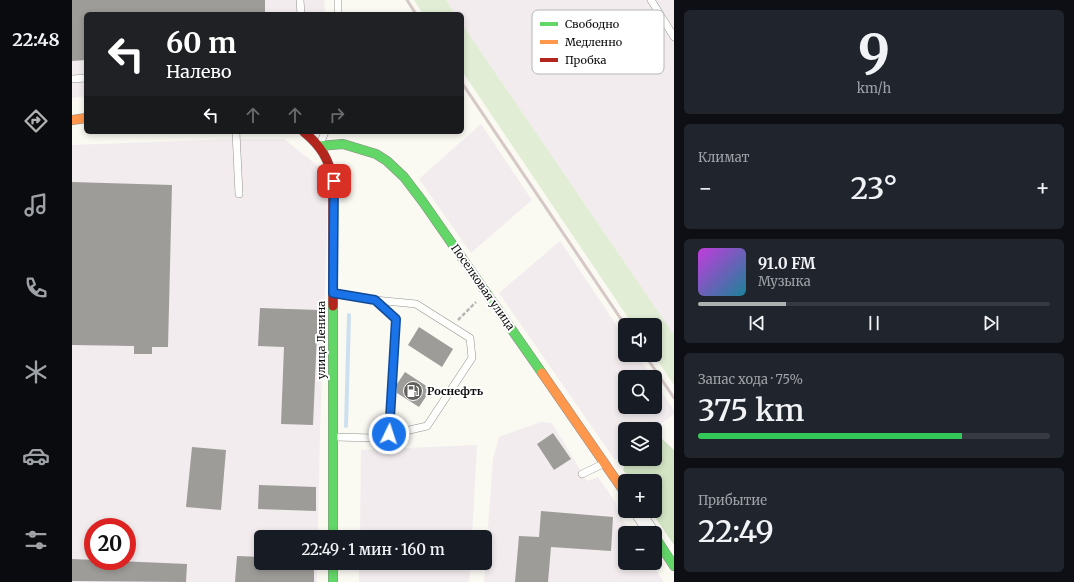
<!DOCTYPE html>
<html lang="ru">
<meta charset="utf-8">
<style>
body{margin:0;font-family:Merriweather,serif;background:#20242c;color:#f1f3f6;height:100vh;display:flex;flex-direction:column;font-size:15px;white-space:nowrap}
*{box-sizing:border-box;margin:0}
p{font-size:13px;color:#9ea1a6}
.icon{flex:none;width:22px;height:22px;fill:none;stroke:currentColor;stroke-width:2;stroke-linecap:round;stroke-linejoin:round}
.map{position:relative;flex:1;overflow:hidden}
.side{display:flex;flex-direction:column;gap:10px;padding:10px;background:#0d0f14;width:400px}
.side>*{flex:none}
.banner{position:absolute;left:12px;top:12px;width:380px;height:122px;border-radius:6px;box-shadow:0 2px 6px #0003;background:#202124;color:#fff;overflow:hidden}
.fabs{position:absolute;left:546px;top:318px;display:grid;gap:8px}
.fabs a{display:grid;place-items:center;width:44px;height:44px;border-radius:6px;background:#171b24;box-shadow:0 2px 6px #0003;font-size:20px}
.speed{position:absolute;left:12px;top:518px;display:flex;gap:8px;font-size:20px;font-weight:700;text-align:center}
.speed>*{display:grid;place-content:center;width:52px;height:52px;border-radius:50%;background:#171b24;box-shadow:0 2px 6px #0003;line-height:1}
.speed .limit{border:6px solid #d22;background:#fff;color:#111}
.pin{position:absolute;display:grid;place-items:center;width:34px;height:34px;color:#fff;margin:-17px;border-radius:8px;box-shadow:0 2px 6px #0006}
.me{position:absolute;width:44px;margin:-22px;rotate:4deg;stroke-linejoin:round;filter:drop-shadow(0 0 3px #0008)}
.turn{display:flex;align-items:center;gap:14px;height:84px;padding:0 16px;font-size:18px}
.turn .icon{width:52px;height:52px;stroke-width:2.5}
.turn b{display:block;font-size:28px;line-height:34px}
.lanes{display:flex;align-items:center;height:38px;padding:0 16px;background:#0003;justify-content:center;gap:20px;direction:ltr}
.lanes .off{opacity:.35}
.big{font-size:30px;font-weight:600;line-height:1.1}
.side .widget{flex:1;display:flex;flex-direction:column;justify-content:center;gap:6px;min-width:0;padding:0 14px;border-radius:6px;background:#20242c}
.side .dial{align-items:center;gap:0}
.dial b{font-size:52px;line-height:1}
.song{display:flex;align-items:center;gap:12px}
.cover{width:48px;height:48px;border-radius:6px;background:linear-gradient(135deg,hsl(290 70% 55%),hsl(190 70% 35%))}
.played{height:4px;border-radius:2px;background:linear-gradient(90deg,#b0b1b1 25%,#363941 25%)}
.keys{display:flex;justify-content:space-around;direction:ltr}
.heat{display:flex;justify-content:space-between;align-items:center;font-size:22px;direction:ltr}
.charge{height:6px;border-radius:3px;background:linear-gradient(90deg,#34c759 75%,#363941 0)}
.trip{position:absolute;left:182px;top:530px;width:238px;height:40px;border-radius:6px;background:#171b24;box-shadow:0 2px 6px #0003;font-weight:600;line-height:40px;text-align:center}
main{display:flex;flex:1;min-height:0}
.tab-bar{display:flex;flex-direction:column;width:72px;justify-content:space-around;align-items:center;background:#090b0e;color:#9ea1a6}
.tab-bar .icon{width:28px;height:28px}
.tab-bar .current{color:#b0b1b1}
.tab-bar b{font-size:18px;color:#f1f3f6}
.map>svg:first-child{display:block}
</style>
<main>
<nav class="tab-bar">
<b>22:48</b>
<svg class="icon current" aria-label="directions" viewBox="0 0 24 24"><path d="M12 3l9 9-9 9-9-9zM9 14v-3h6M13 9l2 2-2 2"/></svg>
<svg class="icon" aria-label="music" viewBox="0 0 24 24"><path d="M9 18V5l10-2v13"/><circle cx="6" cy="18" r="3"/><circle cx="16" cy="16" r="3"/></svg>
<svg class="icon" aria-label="phone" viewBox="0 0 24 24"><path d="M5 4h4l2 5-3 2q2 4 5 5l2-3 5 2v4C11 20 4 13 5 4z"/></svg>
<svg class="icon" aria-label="climate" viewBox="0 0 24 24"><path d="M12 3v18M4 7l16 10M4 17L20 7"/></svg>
<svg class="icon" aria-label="car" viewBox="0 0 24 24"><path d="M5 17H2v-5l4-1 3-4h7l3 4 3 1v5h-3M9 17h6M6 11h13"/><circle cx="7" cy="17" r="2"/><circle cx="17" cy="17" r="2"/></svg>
<svg class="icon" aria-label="filters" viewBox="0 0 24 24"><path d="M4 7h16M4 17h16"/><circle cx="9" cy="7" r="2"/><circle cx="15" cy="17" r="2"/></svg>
</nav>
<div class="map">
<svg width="602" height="582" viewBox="0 0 602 582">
<rect width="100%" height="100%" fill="#faf9f2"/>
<path fill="#f2ecee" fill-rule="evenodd" d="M0,0H252L253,14H14V96L0,98Z
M374,0H602V335L390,24V14H383Z
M409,124L460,200L399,253L347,179Z
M164,139H212L257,175L248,430L246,537H189V563H245V582H0V145ZM21,527H55V561H21Z
M488,241L553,338V355H565L580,377H553V407H583V382L602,410V414L582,429H553V452L543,460L427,293Z
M469,422L480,423L515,481L526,477L544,503L547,514L559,533H553V563H579L592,582H412L421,459L427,437Z
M405,445L400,537H288L289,450Z
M287,563H399L397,582H287Z"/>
<path fill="#e1edd4" d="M342,0H374L383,14H351Z
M390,24L602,335V385L582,355H583V325H561L390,71Z"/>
<path fill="#d2e4c3" d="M587,436L602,450V545L579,511H583V481H559L551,470L555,459H583V440Z"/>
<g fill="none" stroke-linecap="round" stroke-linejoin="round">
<path stroke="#cce0f0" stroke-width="4" d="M274,426L277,315"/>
</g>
<path fill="#9e9c98" d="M0,0H193V14H14V60L0,61Z
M0,182L100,185L96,347H80V354H62V346L0,345Z
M188,308L246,310L241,425L209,424L212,347L186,346Z
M347,327L381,349L370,367L336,345Z
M333,372L359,389L347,407L325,393V384Z
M481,433L499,459L482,470L465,444Z
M120,447L154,450L149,510L114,507Z
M187,485L244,487V511L186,509Z
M469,511L541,517L539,551L479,547L476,582H443L447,536L467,537Z
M165,556L189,557V563H242V582H163Z
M0,559L115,564L114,582L0,581Z"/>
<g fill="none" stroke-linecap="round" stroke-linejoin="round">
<defs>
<path id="lane" d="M228,0L229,14
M266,0V14
M579,0L602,37
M0,79L14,78
M164,132L167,194
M248,144L253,132
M303,300L324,319L317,434
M262,437L303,438L355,426L400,358L398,338L344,304L303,300L263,294
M510,474L533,463"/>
<path id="street" d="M565,511L580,533"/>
<path id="fast" d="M247,146L271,144L304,154L315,161L332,177L351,202L470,373
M261,306V537
M583,537L602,566
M261,563V582"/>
<path id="slow" d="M0,120L14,118
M470,373L553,493"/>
<path id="jam" d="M232,132C249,146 257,159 261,181V306"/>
</defs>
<use href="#lane" stroke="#949390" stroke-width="8"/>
<use href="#street" stroke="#949390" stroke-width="15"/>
<use href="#fast" stroke="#8a8a87" stroke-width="10"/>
<use href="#slow" stroke="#8a8a87" stroke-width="10"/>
<use href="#jam" stroke="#8a8a87" stroke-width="10"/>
<path stroke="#b8b8b6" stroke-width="2.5" stroke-dasharray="4 2" stroke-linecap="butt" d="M386,320L404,302"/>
<use href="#lane" stroke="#fefefd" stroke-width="7"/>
<use href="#street" stroke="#fefefd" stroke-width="14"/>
<use href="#fast" stroke="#63d668" stroke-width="9"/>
<use href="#slow" stroke="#ff974d" stroke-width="9"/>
<use href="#jam" stroke="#b3261e" stroke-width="9"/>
<path stroke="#d5c8c6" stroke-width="3" d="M335,0L344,14
M390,83L553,325
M573,355L602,398"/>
</g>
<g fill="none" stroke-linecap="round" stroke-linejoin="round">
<defs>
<path id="route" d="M262,181L261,293L303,300L324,319L317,434"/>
</defs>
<use href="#route" stroke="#114b97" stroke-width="10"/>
<use href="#route" stroke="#1a73e8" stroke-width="7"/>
</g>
<defs>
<symbol id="fuel-disc" viewBox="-11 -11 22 22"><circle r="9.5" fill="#60605d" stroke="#fff"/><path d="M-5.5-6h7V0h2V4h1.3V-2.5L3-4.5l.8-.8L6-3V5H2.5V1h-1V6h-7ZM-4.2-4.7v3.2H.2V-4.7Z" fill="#fff"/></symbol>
</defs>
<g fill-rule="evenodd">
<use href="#fuel-disc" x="330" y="380" width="22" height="22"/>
</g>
<g text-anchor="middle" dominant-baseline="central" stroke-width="4" stroke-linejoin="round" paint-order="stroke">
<g font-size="11" fill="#0d0d0d" stroke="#fff">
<text transform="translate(411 287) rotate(55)">Поселковая улица</text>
<text transform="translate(249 340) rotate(-90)">улица Ленина</text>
</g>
<g font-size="11" font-weight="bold" fill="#0d0d0d" stroke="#fff" text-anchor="start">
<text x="355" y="391">Роснефть</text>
</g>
</g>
<rect x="460" y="10" width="132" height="64" rx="6" fill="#fff" stroke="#b6b6b6" stroke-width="1"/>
<rect x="468" y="22" width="18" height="4" fill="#63d668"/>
<rect x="468" y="40" width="18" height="4" fill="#ff974d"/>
<rect x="468" y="58" width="18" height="4" fill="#b3261e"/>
<g font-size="11" fill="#0d0d0d">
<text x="493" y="28">Свободно</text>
<text x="493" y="46">Медленно</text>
<text x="493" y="64">Пробка</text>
</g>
</svg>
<div class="fabs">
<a><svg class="icon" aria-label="sound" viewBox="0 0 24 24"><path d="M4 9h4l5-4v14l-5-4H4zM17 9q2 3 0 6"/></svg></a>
<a><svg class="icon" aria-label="search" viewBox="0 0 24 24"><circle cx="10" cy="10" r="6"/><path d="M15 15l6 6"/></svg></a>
<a><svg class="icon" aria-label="layers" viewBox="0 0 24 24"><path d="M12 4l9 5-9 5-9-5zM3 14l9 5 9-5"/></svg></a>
<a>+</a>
<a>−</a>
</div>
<div class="speed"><div class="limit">20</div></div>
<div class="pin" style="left:262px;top:181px;background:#d93025"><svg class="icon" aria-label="arrive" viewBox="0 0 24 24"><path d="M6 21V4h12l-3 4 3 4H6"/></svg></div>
<svg class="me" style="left:317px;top:434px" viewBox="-20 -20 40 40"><circle r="17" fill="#1a73e8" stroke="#fff" stroke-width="3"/><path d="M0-11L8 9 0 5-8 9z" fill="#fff"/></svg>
<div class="trip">22:49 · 1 мин · 160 m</div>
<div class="banner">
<div class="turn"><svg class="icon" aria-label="left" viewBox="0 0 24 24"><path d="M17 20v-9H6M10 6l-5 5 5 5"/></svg><div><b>60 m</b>Налево</div></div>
<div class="lanes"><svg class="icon" aria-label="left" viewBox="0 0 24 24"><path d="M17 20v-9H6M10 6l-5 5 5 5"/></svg><svg class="icon off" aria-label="ahead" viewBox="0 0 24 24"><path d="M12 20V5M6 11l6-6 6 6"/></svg><svg class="icon off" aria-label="ahead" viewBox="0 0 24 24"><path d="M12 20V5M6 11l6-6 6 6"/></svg><svg class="icon off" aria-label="right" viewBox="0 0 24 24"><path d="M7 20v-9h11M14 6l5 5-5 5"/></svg></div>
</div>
</div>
<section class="side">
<div class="widget dial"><b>9</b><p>km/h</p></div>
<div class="widget"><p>Климат</p>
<div class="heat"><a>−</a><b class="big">23°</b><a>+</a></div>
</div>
<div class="widget">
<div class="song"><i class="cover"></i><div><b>91.0 FM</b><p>Музыка</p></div></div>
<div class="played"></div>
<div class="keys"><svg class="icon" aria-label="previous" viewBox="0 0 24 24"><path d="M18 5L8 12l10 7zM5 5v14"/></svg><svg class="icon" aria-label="pause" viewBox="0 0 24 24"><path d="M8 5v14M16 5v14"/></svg><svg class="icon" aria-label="next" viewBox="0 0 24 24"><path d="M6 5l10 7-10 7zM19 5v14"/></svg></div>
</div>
<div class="widget"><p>Запас хода · 75%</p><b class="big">375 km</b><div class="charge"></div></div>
<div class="widget"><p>Прибытие</p><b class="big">22:49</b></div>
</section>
</main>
